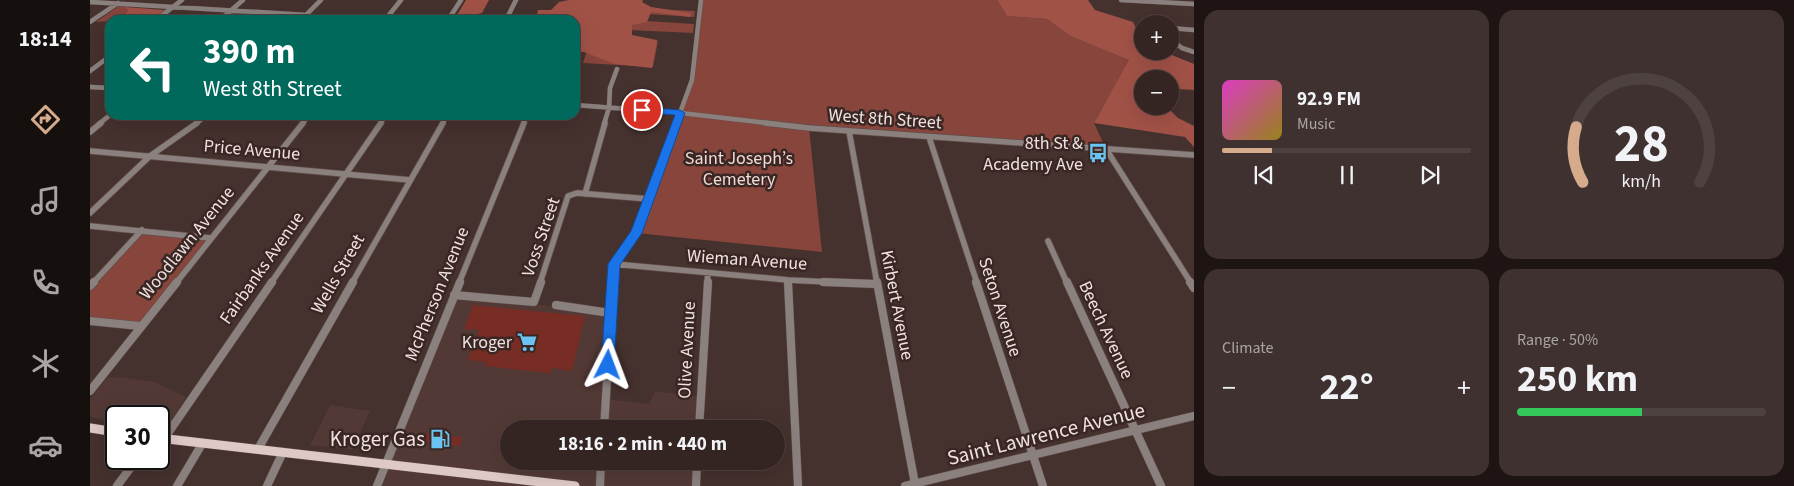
<!DOCTYPE html>
<meta charset="utf-8">
<style>
body{margin:0;font-family:"Source Sans 3",sans-serif;background:#3f312f;color:#f1f3f6;height:100vh;display:flex;flex-direction:column;font-size:19px;white-space:nowrap}
*{box-sizing:border-box;margin:0}
p{font-size:16px;color:#a9a5a5}
.icon{flex:none;width:28px;height:28px;fill:none;stroke:currentColor;stroke-width:2;stroke-linecap:round;stroke-linejoin:round}
.map{position:relative;flex:1;overflow:hidden}
.panel{display:flex;flex-direction:column;gap:10px;padding:10px;background:#1d1413;width:600px}
.panel>*{flex:none}
.top-card{position:absolute;left:15px;top:15px;width:475px;height:105px;border-radius:15px;box-shadow:0 5px 20px #0002,0 0 0 1px #4e4240;background:#00695c;color:#fff;overflow:hidden}
.tools{position:absolute;left:1044px;top:15px;display:grid;gap:10px}
.tools a{display:grid;place-items:center;width:45px;height:45px;border-radius:50%;background:#342522;box-shadow:0 5px 20px #0002,0 0 0 1px #4e4240;font-size:25px}
.speed{position:absolute;left:15px;top:405px;display:flex;gap:10px;font-size:25px;font-weight:700;text-align:center}
.speed>*{display:grid;place-content:center;width:65px;height:65px;border-radius:50%;background:#342522;box-shadow:0 5px 20px #0002,0 0 0 1px #4e4240;line-height:1}
.speed .limit{border:2px solid #111;border-radius:8px;background:#fff;color:#111}
.pin{position:absolute;display:grid;place-items:center;width:42px;height:42px;color:#fff;margin:-21px;border:2px solid #fff;border-radius:50%;box-shadow:0 1px 5px #0007}
.me{position:absolute;width:55px;margin:-28px;rotate:3deg;stroke-linejoin:round;filter:drop-shadow(0 0 4px #0008)}
.turn{display:flex;align-items:center;gap:18px;height:105px;padding:0 15px;font-size:22px}
.turn .icon{width:65px;height:65px;stroke-width:2.5}
.turn b{display:block;font-size:35px;line-height:42px}
.big{font-size:38px;font-weight:700;line-height:1.1}
.panel .tile{flex:1;display:flex;flex-direction:column;justify-content:center;gap:8px;min-width:0;padding:0 18px;border-radius:15px;background:#3f312f}
.panel .dial{align-items:center;gap:0}
.dial svg{height:130px;overflow:visible;fill:none;stroke:#4e4240;stroke-width:7;stroke-linecap:round;text-anchor:middle}
.dial text{fill:#f1f3f6;stroke:none}
.song{display:flex;align-items:center;gap:15px}
.cover{width:60px;height:60px;border-radius:8px;background:linear-gradient(135deg,hsl(310 70% 55%),hsl(50 70% 35%))}
.played{height:5px;border-radius:2px;background:linear-gradient(90deg,#d6ab8b 20%,#4e4240 20%)}
.keys{display:flex;justify-content:space-around;direction:ltr}
.heat{display:flex;justify-content:space-between;align-items:center;font-size:28px;direction:ltr}
.charge{height:8px;border-radius:4px;background:linear-gradient(90deg,#34c759 50%,#4e4240 0)}
.panel .tiles{flex:1;display:grid;gap:10px;grid-template-columns:repeat(2,1fr)}
.trip{position:absolute;left:410px;top:420px;width:285px;height:50px;border-radius:25px;background:#342522;box-shadow:0 5px 20px #0002,0 0 0 1px #4e4240;font-weight:700;line-height:50px;text-align:center}
main{display:flex;flex:1;min-height:0}
.tabs{display:flex;flex-direction:column;width:90px;justify-content:space-around;align-items:center;background:#150f0e;color:#a9a5a5}
.tabs .icon{width:35px;height:35px}
.tabs .active{color:#d6ab8b}
.tabs b{font-size:22px;color:#f1f3f6}
.map>svg:first-child{display:block}
</style>
<main>
<nav class="tabs">
<b>18:14</b>
<svg class="icon active" aria-label="directions" viewBox="0 0 24 24"><path d="M12 3l9 9-9 9-9-9zM9 14v-3h6M13 9l2 2-2 2"/></svg>
<svg class="icon" aria-label="music" viewBox="0 0 24 24"><path d="M9 18V5l10-2v13"/><circle cx="6" cy="18" r="3"/><circle cx="16" cy="16" r="3"/></svg>
<svg class="icon" aria-label="phone" viewBox="0 0 24 24"><path d="M5 4h4l2 5-3 2q2 4 5 5l2-3 5 2v4C11 20 4 13 5 4z"/></svg>
<svg class="icon" aria-label="climate" viewBox="0 0 24 24"><path d="M12 3v18M4 7l16 10M4 17L20 7"/></svg>
<svg class="icon" aria-label="car" viewBox="0 0 24 24"><path d="M5 17H2v-5l4-1 3-4h7l3 4 3 1v5h-3M9 17h6M6 11h13"/><circle cx="7" cy="17" r="2"/><circle cx="17" cy="17" r="2"/></svg>
</nav>
<div class="map">
<svg width="1104" height="486" viewBox="0 0 1104 486">
<rect width="100%" height="100%" fill="#45312e"/>
<path fill="#533935" d="M364,295L520,313L516,399L559,404L565,391L611,397L609,429H419V461H607L606,486H287Z
M31,377L65,382L96,397L75,430L69,429V416H26V422L0,417V399L17,378Z
M240,405L280,411L262,450L220,445Z"/>
<path fill="#87453c" d="M611,0H907L917,16L957,19L980,36L1040,60L1004,123L1016,149L719,128L732,252L546,233L602,80Z
M27,7H35L38,11C30,22 18,21 6,22Z
M544,8L605,11L604,17L542,13L541,20L604,24L603,33L539,30L538,40L568,41L563,67L493,63L497,50L485,20H473Z
M52,230L120,238L50,326L0,321V286Z"/>
<path fill="#a15247" d="M376,0H399L392,13L382,15L379,20H364Z
M479,0H553L552,2L561,7L601,13L600,17L561,12L557,22L542,25V35L567,40L562,68L525,64L494,52L485,51V20H446L448,10H461L469,2Z
M907,0H998L1005,10L1043,22L1048,32L1052,37V51H1072L1104,64V90L1087,89L1080,100V79H1052V106H1076L1088,118L1104,126V147L1095,137L1004,123L1039,60L980,36L957,19L917,16Z
M35,7L75,10L62,20H25L34,15L38,11Z"/>
<path fill="#772c24" d="M383,305L495,316L482,371L462,368L460,373L395,366L396,362L378,360L389,330L374,329Z
M330,433L372,437L370,446L327,441Z"/>
<g fill="none" stroke-linecap="round" stroke-linejoin="round">
<defs>
<path id="minor-far2" d="M1031,0L1104,4
M0,2L216,15
M66,20L92,0
M130,20L153,0
M211,20L231,0
M295,20L311,0
M358,20L371,0
M416,20L426,0
M0,22L28,3
M1080,28L1104,30
M1080,39L1092,48L1104,52
M0,71L20,56
M0,87L20,88
M485,105L591,113L686,124
M9,124L20,115
M105,124L118,115
M212,124L219,115
M290,124L296,115
M352,124L357,115
M433,124L437,115
M514,124L519,108L520,88L527,69
M586,124L602,80L611,0"/>
<path id="minor-far1" d="M675,123L719,128L1104,155
M759,131L787,283
M0,132L11,123
M839,137L887,283
M1016,149L1101,283
M0,151L320,180
M495,194L515,123
M0,213L60,156L107,123
M0,226L120,238
M958,241L977,283
M524,264L698,280L760,283
M698,280V283
M3,283L52,230
M86,283L213,123
M181,283L291,123
M262,283L353,123
M369,283L434,123
M450,283L478,196L487,193L559,199
M523,283L524,264L546,233L586,123
M617,283L618,273"/>
<path id="minor" d="M698,282L708,486
M733,282L787,284
M787,282L825,484
M886,282L953,486
M977,282L1071,486
M1100,282L1104,288
M0,286L4,282
M364,295L444,302L451,282
M466,305L520,313
M0,321L50,326
M0,391L87,282
M514,429L523,282
M609,429L618,282
M74,439L182,282
M168,449L263,282
M27,486L47,459
M87,486L112,444
M177,486L193,452
M287,486L370,282
M510,486L511,461
M606,486L607,461
M815,486L1104,416"/>
<path id="major" d="M0,428L26,432
M69,438L485,486"/>
</defs>
<use href="#minor-far2" stroke="#604d4a" stroke-width="5"/>
<use href="#minor-far1" stroke="#604d4a" stroke-width="7"/>
<use href="#minor" stroke="#604d4a" stroke-width="9"/>
<use href="#major" stroke="#604d4a" stroke-width="10"/>
<use href="#minor-far2" stroke="#8a807e" stroke-width="4.5"/>
<use href="#minor-far1" stroke="#8a807e" stroke-width="5.5"/>
<use href="#minor" stroke="#8a807e" stroke-width="8"/>
<use href="#major" stroke="#dec9c5" stroke-width="9"/>
</g>
<path fill="#1a73e8" stroke="#114b97" d="M552,107L590,110L595,113L552,233L530,265L524,365L522,369L518,371L513,369L511,365L518,264L541,231L585,115L549,112V108Z"/>
<defs>
<symbol id="bus-bare" viewBox="-9 -9 18 18"><path d="M-5-6H5V4H4V6H2V4H-2V6H-4V4H-5ZM-3.5-4V0h7V-4ZM-3.5 1.2v1.5H-2V1.2ZM2 1.2v1.5H3.5V1.2Z" fill="#6bc3f2" stroke="#3a2724" stroke-width="2.5" paint-order="stroke"/></symbol>
<symbol id="supermarket-bare" viewBox="-9 -9 18 18"><path d="M-6-5.5h2.5l.6 2H6L4.5 2H-2.5L-4.4-4H-6ZM-1.5 3.2a1.3 1.3 0 1 0 .1 0ZM3 3.2a1.3 1.3 0 1 0 .1 0Z" fill="#6bc3f2" stroke="#3a2724" stroke-width="2.5" paint-order="stroke"/></symbol>
<symbol id="fuel-bare" viewBox="-9 -9 18 18"><path d="M-5.5-6h7V0h2V4h1.3V-2.5L3-4.5l.8-.8L6-3V5H2.5V1h-1V6h-7ZM-4.2-4.7v3.2H.2V-4.7Z" fill="#6bc3f2" stroke="#3a2724" stroke-width="2.5" paint-order="stroke"/></symbol>
</defs>
<g fill-rule="evenodd">
<use href="#bus-bare" x="994" y="139" width="28" height="28"/>
<use href="#supermarket-bare" x="423" y="328" width="28" height="28"/>
<use href="#fuel-bare" x="336" y="425" width="28" height="28"/>
</g>
<g text-anchor="middle" dominant-baseline="central" stroke-width="5" stroke-linejoin="round" paint-order="stroke">
<g font-size="18" fill="#efe2e0" stroke="#3a2724">
<text transform="translate(795 119) rotate(4)">West 8th Street</text>
<text transform="translate(162 150) rotate(5)">Price Avenue</text>
<text transform="translate(451 237) rotate(-71)">Voss Street</text>
<text transform="translate(97 243) rotate(-51)">Woodlawn Avenue</text>
<text transform="translate(657 260) rotate(4)">Wieman Avenue</text>
<text transform="translate(172 268) rotate(-55)">Fairbanks Avenue</text>
<text transform="translate(248 274) rotate(-60)">Wells Street</text>
<text transform="translate(347 294) rotate(-68)">McPherson Avenue</text>
<text transform="translate(807 305) rotate(79)">Kirbert Avenue</text>
<text transform="translate(910 307) rotate(72)">Seton Avenue</text>
<text transform="translate(1016 330) rotate(65)">Beech Avenue</text>
<text transform="translate(597 350) rotate(-87)">Olive Avenue</text>
</g>
<g font-size="18" fill="#efe2e0" stroke="#3a2724" text-anchor="end">
<text x="993" y="143">8th St &amp;<tspan x="993" dy="21">Academy Ave</tspan></text>
<text x="422" y="342">Kroger</text>
</g>
<g font-size="18" fill="#f1d9d5" stroke="#3a2724">
<text x="649" y="158">Saint Joseph’s<tspan x="649" dy="21">Cemetery</tspan></text>
</g>
<g font-size="21" fill="#efe2e0" stroke="#3a2724">
<text transform="translate(956 434) rotate(-14)">Saint Lawrence Avenue</text>
</g>
<g font-size="21" fill="#efe2e0" stroke="#3a2724" text-anchor="end">
<text x="335" y="439">Kroger Gas</text>
</g>
</g>
</svg>
<div class="tools">
<a>+</a>
<a>−</a>
</div>
<div class="speed"><div class="limit">30</div></div>
<div class="pin" style="left:552px;top:110px;background:#d93025"><svg class="icon" aria-label="arrive" viewBox="0 0 24 24"><path d="M6 21V4h12l-3 4 3 4H6"/></svg></div>
<svg class="me" style="left:518px;top:365px" viewBox="-20 -20 40 40"><path d="M0-17L14 15 0 8-14 15z" fill="#1a73e8" stroke="#fff" stroke-width="4"/></svg>
<div class="trip">18:16 · 2 min · 440 m</div>
<div class="top-card">
<div class="turn"><svg class="icon" aria-label="left" viewBox="0 0 24 24"><path d="M17 20v-9H6M10 6l-5 5 5 5"/></svg><div><b>390 m</b>West 8th Street</div></div>
</div>
</div>
<section class="panel">
<div class="tiles">
<div class="tile">
<div class="song"><i class="cover"></i><div><b>92.9 FM</b><p>Music</p></div></div>
<div class="played"></div>
<div class="keys"><svg class="icon" aria-label="previous" viewBox="0 0 24 24"><path d="M18 5L8 12l10 7zM5 5v14"/></svg><svg class="icon" aria-label="pause" viewBox="0 0 24 24"><path d="M8 5v14M16 5v14"/></svg><svg class="icon" aria-label="next" viewBox="0 0 24 24"><path d="M6 5l10 7-10 7zM19 5v14"/></svg></div>
</div>
<div class="tile dial"><svg viewBox="0 0 100 80">
<path d="M14 69A42 42 0 1 1 86 69"/>
<path d="M14 69A42 42 0 0 1 10 35" stroke="#d6ab8b"/>
<text x="50" y="56" font-size="32" font-weight="700">28</text>
<text x="50" y="72" font-size="11">km/h</text>
</svg></div>
<div class="tile"><p>Climate</p>
<div class="heat"><a>−</a><b class="big">22°</b><a>+</a></div>
</div>
<div class="tile"><p>Range · 50%</p><b class="big">250 km</b><div class="charge"></div></div>
</div>
</section>
</main>
